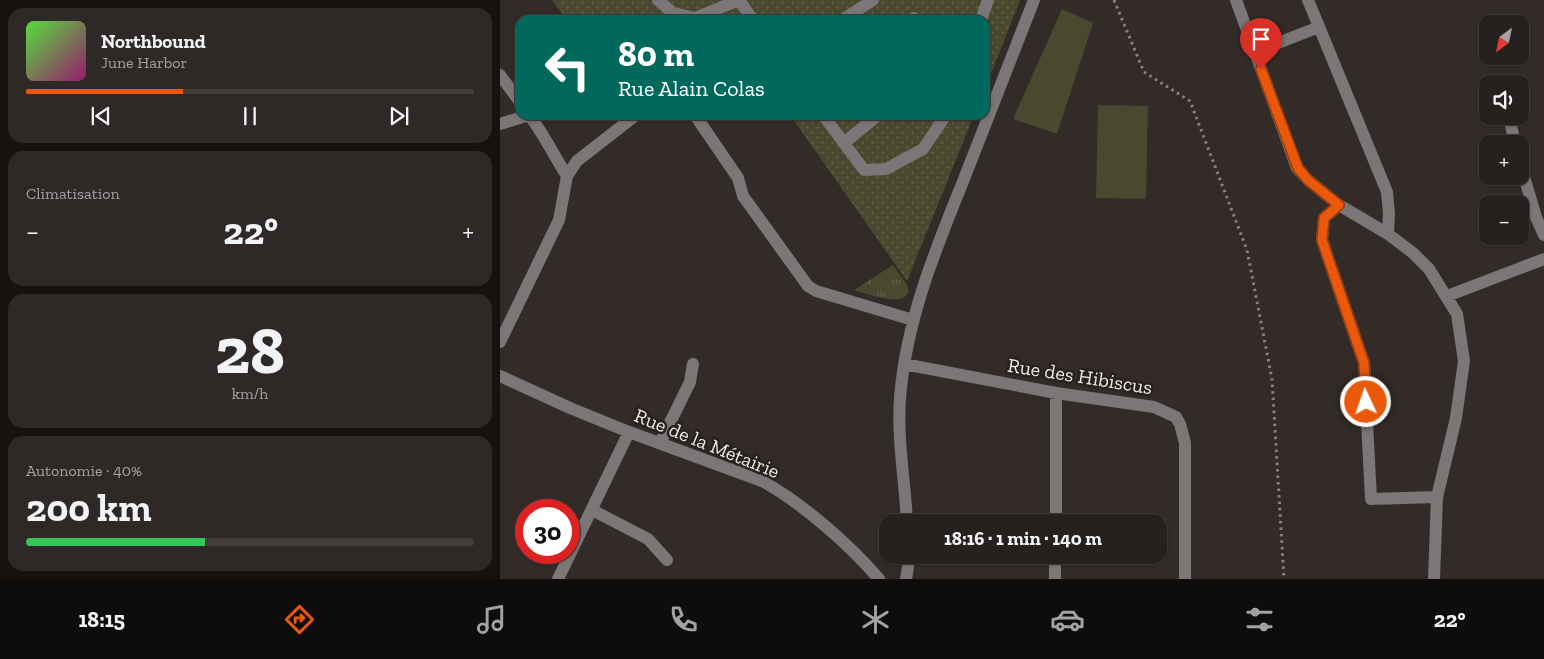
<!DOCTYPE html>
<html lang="fr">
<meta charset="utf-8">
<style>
body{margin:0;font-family:"Zilla Slab",serif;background:#2e2827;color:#f1f3f6;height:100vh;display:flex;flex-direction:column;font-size:19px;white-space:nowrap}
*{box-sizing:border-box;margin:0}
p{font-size:16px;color:#a4a3a4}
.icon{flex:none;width:28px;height:28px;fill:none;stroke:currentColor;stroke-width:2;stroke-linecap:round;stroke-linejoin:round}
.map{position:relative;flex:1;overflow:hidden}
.side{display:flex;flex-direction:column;gap:8px;padding:8px;background:#151210;width:500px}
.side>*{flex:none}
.guide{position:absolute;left:15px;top:15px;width:475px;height:105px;border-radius:15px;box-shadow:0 1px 4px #0004,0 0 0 1px #423e3c;background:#00695c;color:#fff;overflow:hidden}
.needle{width:32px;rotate:213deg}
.tools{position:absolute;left:979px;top:15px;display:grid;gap:10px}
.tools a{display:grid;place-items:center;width:50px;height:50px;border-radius:10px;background:#26201e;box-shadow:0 1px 4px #0004,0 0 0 1px #423e3c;font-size:25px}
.speed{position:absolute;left:15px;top:499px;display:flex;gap:10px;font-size:25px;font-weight:700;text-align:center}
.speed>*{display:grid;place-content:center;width:65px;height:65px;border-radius:50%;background:#26201e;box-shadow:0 1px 4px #0004,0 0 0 1px #423e3c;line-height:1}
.speed .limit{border:8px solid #d22;background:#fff;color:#111}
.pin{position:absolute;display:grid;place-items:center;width:42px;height:42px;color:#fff;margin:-51px -21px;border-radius:50% 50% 50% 0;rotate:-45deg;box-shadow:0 0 5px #0007}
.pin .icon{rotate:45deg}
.me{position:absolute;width:55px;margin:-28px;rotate:357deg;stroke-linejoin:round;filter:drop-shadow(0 0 4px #0008)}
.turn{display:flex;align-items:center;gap:18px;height:105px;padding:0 20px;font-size:22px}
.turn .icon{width:65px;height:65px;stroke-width:2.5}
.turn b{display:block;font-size:35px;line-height:42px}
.big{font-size:38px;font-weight:700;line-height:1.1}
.side .widget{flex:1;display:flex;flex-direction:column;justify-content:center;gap:8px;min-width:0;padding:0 18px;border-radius:15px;background:#2e2827}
.side .dial{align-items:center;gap:0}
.dial b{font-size:65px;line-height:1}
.song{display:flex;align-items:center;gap:15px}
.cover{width:60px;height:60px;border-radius:8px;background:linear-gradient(135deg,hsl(110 70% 55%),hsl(320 70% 35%))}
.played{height:5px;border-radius:2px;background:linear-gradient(90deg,#ea580c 35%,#423e3c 35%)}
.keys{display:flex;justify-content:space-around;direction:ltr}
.heat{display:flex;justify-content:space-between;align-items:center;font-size:28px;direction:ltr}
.charge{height:8px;border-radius:4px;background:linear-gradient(90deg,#34c759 40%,#423e3c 0)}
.trip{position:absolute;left:379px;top:514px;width:288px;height:50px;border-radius:15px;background:#26201e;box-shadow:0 1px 4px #0004,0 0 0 1px #423e3c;font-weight:700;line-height:50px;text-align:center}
.tabs{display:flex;height:80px;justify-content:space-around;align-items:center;background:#0f0d0c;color:#a4a3a4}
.tabs .icon{width:35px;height:35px}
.tabs .active{color:#ea580c}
.tabs b{font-size:22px;color:#f1f3f6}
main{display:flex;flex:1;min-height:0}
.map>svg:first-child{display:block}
</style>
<main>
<section class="side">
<div class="widget">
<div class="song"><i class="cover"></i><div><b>Northbound</b><p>June Harbor</p></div></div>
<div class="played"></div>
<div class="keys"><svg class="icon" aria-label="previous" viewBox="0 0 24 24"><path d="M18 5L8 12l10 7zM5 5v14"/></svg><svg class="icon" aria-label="pause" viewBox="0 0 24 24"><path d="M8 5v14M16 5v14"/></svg><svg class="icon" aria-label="next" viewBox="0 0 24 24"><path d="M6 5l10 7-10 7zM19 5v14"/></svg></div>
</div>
<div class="widget"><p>Climatisation</p>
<div class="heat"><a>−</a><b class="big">22°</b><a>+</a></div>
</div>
<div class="widget dial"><b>28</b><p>km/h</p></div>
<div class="widget"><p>Autonomie · 40%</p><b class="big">200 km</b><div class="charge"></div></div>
</section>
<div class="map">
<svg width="1044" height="579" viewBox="0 0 1044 579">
<defs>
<pattern id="grass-tufts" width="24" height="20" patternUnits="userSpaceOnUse" patternTransform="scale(1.25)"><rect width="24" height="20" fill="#4a482e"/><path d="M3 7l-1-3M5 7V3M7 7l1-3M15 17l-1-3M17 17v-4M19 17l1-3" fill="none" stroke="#64624c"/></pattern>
<pattern id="park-dots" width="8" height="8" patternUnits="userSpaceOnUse" patternTransform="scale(1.25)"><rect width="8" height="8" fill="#4a482e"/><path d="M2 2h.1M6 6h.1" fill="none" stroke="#64624c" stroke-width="1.8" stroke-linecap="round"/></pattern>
</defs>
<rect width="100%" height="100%" fill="#332b28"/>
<path fill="url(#grass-tufts)" d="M393,265L408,286C408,289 409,292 407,294C401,307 365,293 354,290Z"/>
<path fill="url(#park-dots)" d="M52,0H520L485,89V20H67Z
M290,115H474L407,281Z"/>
<path fill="#4a482e" d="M562,9L593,23L557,134L513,119Z
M598,105L648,106L646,199L596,198Z"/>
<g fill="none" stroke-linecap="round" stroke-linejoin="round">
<path stroke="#89827f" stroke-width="3" stroke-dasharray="2.5 4" stroke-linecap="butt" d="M614,0L644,72L690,101L747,250L772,379L784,579"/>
<path stroke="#7b7677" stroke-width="12" d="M158,0L173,13L195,18L239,0L253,20
M736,0L797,168L808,180L839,205L888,234L913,253L929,269L957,314L964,361L956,418L937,497L934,579
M808,0L887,192L889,213L888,234
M342,20L373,0
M412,20L414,18
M481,20L488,0
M755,52L819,27
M0,75L20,102
M195,115L238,178L243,196L308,286L316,291L413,320
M323,115L364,170L386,169L423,149L446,115
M1009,116L1015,144
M0,124L29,115
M344,143L378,115
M1020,163L1036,217L1044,235
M67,176L77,161L136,115
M839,205L824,218L822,240L864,363L871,499L937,497
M947,296L1044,259
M0,342L59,220L67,176C54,156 44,134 29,115
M404,364L556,393L654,407L676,417L680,424L685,443V579
M0,376L70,408L129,432L262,481C302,503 349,544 379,579
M160,443L190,382L193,364
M92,510L148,539L167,560
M407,522C405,481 397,440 400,398C406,322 434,253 462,184C486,122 510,61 534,0
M556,522V393
M58,579L129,432
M406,579L410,555
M555,579V555"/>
</g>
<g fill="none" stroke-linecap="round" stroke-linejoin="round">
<defs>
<path id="route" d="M761,69L798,168L808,180L839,205L824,218L822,240L864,363L866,402"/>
</defs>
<use href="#route" stroke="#983908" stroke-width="12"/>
<use href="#route" stroke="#ea580c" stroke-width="9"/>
</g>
<g text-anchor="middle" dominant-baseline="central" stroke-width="5" stroke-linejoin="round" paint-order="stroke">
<g font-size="20" fill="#eee9e6" stroke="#29211e">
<text transform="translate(580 376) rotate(9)">Rue des Hibiscus</text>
<text transform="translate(207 443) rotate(22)">Rue de la Métairie</text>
</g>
</g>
</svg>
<div class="tools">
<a><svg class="needle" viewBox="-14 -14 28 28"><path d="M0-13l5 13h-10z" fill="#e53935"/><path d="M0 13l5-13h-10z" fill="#a4a3a4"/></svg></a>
<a><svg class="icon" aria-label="sound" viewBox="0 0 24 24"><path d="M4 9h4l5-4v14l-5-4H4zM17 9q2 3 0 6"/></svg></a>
<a>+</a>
<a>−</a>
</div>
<div class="speed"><div class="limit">30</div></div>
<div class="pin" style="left:761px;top:69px;background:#d93025"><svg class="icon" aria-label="arrive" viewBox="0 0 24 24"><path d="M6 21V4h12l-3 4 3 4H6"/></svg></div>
<svg class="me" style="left:866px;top:402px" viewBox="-20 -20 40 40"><circle r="17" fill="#ea580c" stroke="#fff" stroke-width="3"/><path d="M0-11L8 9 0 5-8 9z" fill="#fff"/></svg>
<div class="trip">18:16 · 1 min · 140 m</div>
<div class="guide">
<div class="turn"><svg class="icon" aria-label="left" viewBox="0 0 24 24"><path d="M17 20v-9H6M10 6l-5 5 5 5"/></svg><div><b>80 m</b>Rue Alain Colas</div></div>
</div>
</div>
</main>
<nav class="tabs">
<b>18:15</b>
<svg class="icon active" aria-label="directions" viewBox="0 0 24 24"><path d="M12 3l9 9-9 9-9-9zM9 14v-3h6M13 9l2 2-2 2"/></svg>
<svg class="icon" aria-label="music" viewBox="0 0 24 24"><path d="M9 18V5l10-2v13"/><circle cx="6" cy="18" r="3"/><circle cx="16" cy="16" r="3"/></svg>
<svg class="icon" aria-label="phone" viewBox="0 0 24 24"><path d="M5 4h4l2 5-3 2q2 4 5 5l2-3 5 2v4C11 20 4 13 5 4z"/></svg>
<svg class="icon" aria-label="climate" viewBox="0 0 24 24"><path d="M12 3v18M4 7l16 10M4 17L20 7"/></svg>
<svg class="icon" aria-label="car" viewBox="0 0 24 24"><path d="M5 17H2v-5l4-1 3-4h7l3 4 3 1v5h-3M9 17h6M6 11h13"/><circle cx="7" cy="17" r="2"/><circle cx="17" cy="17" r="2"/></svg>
<svg class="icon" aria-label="filters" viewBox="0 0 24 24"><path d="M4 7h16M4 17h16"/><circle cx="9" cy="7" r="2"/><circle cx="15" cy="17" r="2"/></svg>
<b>22°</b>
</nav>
